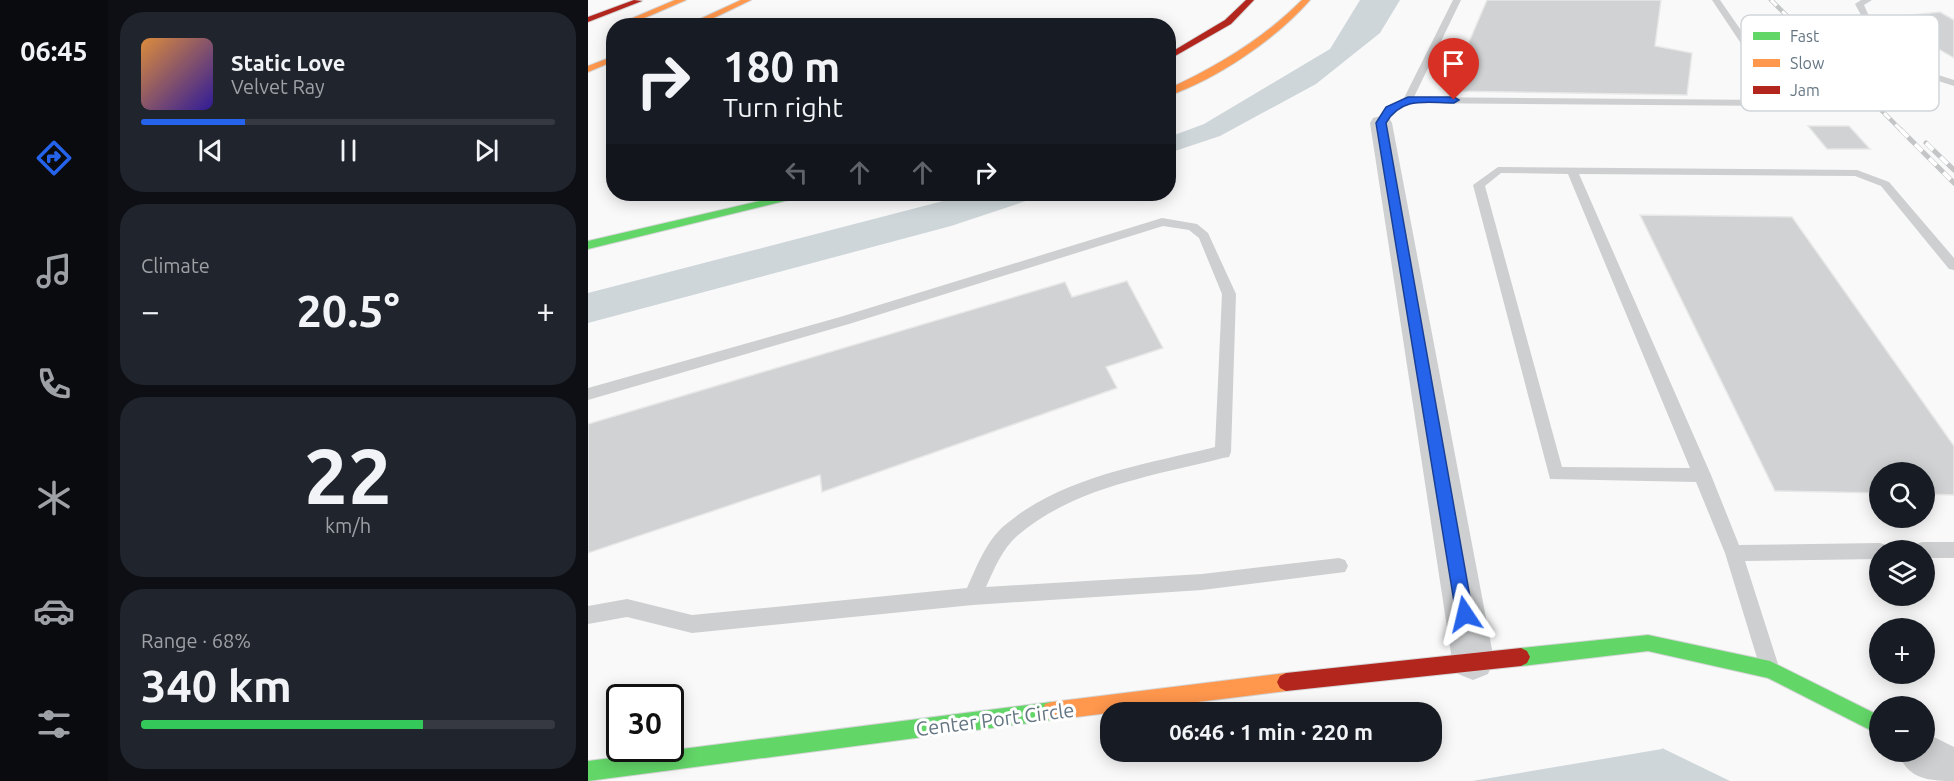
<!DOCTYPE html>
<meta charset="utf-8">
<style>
body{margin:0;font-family:Ubuntu,sans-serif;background:#20242c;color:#f1f3f6;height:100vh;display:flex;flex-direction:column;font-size:22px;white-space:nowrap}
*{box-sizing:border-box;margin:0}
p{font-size:20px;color:#9ea1a6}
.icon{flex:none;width:33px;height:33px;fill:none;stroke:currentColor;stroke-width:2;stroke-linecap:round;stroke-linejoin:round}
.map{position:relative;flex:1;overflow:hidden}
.details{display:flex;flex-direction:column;gap:12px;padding:12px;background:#0d0f14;width:480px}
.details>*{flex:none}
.guide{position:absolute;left:18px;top:18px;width:570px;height:183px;border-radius:24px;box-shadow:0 3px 15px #0003;background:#171b24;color:#f1f3f6;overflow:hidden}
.tools{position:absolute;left:1281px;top:462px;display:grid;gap:12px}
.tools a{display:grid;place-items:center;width:66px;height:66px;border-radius:50%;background:#171b24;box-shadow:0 3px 15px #0003;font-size:30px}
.speed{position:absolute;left:18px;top:684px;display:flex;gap:12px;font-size:30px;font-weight:700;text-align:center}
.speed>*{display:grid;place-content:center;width:78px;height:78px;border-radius:50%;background:#171b24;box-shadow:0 3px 15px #0003;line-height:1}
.speed .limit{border:3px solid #111;border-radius:9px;background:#fff;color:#111}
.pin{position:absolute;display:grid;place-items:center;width:51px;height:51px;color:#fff;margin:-62px -26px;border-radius:50% 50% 50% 0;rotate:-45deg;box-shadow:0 0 6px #0007}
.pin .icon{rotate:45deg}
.me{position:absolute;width:66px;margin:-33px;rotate:350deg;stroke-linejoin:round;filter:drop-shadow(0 0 4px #0008)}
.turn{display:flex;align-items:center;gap:21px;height:126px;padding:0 18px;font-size:27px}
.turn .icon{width:78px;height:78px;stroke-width:2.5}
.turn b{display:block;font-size:42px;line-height:51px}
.lanes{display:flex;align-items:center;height:57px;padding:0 18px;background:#0003;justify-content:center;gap:30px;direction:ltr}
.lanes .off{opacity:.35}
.big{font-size:45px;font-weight:700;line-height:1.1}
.details .card{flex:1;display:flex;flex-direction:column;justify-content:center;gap:9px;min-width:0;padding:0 21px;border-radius:24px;background:#20242c}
.details .dial{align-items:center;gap:0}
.dial b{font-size:78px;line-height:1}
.song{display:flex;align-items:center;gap:18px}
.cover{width:72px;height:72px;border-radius:9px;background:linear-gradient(135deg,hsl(30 70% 55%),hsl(250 70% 35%))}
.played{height:6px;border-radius:3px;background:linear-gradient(90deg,#2563eb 25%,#363941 25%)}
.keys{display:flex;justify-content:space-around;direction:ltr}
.heat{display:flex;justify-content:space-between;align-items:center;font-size:33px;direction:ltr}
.charge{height:9px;border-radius:4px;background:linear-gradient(90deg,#34c759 68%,#363941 0)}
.trip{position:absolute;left:512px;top:702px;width:342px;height:60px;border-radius:24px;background:#171b24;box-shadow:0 3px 15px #0003;font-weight:700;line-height:60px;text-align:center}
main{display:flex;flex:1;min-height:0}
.tabs{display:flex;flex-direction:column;width:108px;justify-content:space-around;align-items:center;background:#090b0e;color:#9ea1a6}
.tabs .icon{width:42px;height:42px}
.tabs .current{color:#2563eb}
.tabs b{font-size:27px;color:#f1f3f6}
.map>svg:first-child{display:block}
</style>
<main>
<nav class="tabs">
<b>06:45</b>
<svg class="icon current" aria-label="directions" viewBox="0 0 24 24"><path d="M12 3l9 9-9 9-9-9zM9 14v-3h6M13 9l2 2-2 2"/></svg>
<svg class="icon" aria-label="music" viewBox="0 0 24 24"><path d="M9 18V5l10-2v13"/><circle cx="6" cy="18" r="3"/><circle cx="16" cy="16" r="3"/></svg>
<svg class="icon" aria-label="phone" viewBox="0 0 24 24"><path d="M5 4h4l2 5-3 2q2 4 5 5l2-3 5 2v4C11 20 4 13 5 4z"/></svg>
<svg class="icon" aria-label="climate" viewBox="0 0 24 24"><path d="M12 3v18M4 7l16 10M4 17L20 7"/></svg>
<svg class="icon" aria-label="car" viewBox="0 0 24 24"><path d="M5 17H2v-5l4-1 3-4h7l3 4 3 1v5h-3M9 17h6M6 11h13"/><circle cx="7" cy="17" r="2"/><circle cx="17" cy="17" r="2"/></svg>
<svg class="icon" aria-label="filters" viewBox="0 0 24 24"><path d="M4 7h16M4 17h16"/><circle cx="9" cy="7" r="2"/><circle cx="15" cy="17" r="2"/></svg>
</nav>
<section class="details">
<div class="card">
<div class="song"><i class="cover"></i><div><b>Static Love</b><p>Velvet Ray</p></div></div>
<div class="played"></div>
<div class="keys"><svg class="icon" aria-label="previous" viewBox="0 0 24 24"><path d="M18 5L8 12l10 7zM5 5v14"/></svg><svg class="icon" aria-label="pause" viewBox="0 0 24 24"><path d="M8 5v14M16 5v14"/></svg><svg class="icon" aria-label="next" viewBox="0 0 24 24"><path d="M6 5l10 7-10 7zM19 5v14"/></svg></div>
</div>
<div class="card"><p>Climate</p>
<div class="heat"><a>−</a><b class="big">20.5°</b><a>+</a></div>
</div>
<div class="card dial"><b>22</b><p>km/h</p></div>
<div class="card"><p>Range · 68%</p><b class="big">340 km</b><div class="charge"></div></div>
</section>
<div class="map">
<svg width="1366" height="781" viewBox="0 0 1366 781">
<rect width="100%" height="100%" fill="#f9f9f9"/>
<path fill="#ced6d9" d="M772,0H812L792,33L728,84L632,136L581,153V137L616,124L742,49Z
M382,194H459L363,226L0,323V293Z
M1074,748L1142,781H884L1074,749Z"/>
<path fill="#d0d2d3" stroke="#e8e8e8" stroke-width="1.5" d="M899,0H1073L1067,46L1104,53L1099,95L860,91Z
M1352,12L1366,20V58L1297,18Z
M1220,126H1261L1282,149H1239Z
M1052,215L1204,217L1366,446V495L1336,494V472H1292V493L1187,491Z
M539,281L575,348L518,367L529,388L234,492L232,475L0,553V424L477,282L484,297Z"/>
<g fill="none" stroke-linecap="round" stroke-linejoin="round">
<defs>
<path id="fast" d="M202,194H218L217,196L0,249V241Z
M1060,635L1182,661L1292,716V735L1180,678L1060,651L933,666L927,663L924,657L927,651L933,648Z
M464,702L471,704L473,711L471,718L464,720L0,781V761Z"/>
<path id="slow" d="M87,0H98L38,26H26Z
M153,0H163L109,26H97Z
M714,0H722C688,39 629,79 580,96V89C630,66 675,39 714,0Z
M26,56V61L0,72V66Z
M698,673L704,676L707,682L704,688L698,691L464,720L457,718L455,711L457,704L464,702Z"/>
<path id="jam" d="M46,0L54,1L0,22V17Z
M658,0H666L643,24L580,60V54L637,20Z
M933,648L939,651L942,657L939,663L933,666L698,691L692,688L689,682L692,676L698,673Z"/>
</defs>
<use href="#fast" stroke="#d5d6d7" stroke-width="2"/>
<use href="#slow" stroke="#d5d6d7" stroke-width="2"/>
<use href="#jam" stroke="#d5d6d7" stroke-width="2"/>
<path fill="#cecfd0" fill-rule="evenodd" d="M865,0H873L826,97L1183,100L1174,75L1124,0H1132L1184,75L1194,103L1189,106L822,103L806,111L797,125H789L788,123L798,107L816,98Z
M1273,0H1284L1276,5L1280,14L1347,74L1366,80V86L1341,78L1274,17L1267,4Z
M910,167L1269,170L1301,182L1366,258V270L1361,269L1293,186L1267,176L991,174L1123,475L1151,545L1292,543L1298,545L1301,550H1292V559L1157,561L1190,664L1187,671L1180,674L1173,671L1137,553L1108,482L962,479L885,185ZM913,173L980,174L1102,468L974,467L897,186Z
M574,218L609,224L620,233L648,294L643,452L641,457L635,458C565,476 486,487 429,536C415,548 406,569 398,587L614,574L751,558L757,560L760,566L757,572L614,590L385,605L104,633L39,617L0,624V606L39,599L104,615L379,588C389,566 398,541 417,525C475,476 556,465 627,447L634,294L611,238L601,230L575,226L261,324L0,400V388L252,317Z
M1334,542H1366V558H1336V550H1325L1328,544Z"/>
<path fill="#cecfd0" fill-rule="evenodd" d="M793,116L801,118L804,123L906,660L900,674L885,680L870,674L864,660L782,123L785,118Z
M1336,732L1366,747V781C1340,781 1319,779 1310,752H1336Z"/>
<use href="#fast" fill="#63d668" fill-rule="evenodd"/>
<use href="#slow" fill="#ff974d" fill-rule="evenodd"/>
<use href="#jam" fill="#b3261e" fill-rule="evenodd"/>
<defs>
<path id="rail-far1" d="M1183,0L1315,132"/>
<path id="rail" d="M1313,130L1366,183
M1338,143L1366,170"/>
</defs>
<use href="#rail-far1" stroke="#c3c5c6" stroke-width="4.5"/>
<use href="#rail" stroke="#c3c5c6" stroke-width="5"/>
<use href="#rail-far1" stroke="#fff" stroke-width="3" stroke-dasharray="8" stroke-linecap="butt"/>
<use href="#rail" stroke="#fff" stroke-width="4" stroke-dasharray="10" stroke-linecap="butt"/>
</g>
<path fill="#2563eb" stroke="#184099" stroke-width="1.5" d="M820,97H866L871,100L866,103C838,103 814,96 798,123L885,614L883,619L877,622L871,619L868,614L788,123L798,107Z"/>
<g text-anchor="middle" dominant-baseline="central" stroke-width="6" stroke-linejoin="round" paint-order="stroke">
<g font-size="20" fill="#657683" stroke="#fff">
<text transform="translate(407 719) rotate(-7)">Center Port Circle</text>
</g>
</g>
<rect x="1153" y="15" width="198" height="96" rx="9" fill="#fff" stroke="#d1d6da" stroke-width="1.5"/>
<rect x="1165" y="32" width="27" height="8" fill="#63d668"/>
<rect x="1165" y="59" width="27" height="8" fill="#ff974d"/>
<rect x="1165" y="86" width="27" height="8" fill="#b3261e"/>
<g font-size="16" fill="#657683">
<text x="1202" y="42">Fast</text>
<text x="1202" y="69">Slow</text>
<text x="1202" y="96">Jam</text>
</g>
</svg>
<div class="tools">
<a><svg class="icon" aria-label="search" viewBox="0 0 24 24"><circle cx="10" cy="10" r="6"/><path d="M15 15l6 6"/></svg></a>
<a><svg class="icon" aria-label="layers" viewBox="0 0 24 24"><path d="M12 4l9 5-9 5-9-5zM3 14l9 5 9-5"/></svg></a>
<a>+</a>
<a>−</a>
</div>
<div class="speed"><div class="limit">30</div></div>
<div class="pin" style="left:866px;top:100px;background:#d93025"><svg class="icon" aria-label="arrive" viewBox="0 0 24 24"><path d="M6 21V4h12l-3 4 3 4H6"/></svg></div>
<svg class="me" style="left:877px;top:614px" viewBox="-20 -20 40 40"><path d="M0-17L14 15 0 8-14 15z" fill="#2563eb" stroke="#fff" stroke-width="4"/></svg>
<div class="trip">06:46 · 1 min · 220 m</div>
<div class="guide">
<div class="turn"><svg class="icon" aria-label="right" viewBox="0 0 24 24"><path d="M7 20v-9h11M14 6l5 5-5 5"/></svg><div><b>180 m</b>Turn right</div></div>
<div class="lanes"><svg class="icon off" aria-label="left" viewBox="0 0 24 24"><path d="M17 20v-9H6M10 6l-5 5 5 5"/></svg><svg class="icon off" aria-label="ahead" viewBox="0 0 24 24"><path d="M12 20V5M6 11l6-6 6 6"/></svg><svg class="icon off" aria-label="ahead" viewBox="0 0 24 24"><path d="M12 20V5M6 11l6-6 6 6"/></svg><svg class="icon" aria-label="right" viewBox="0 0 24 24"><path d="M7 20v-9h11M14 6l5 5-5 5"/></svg></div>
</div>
</div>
</main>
